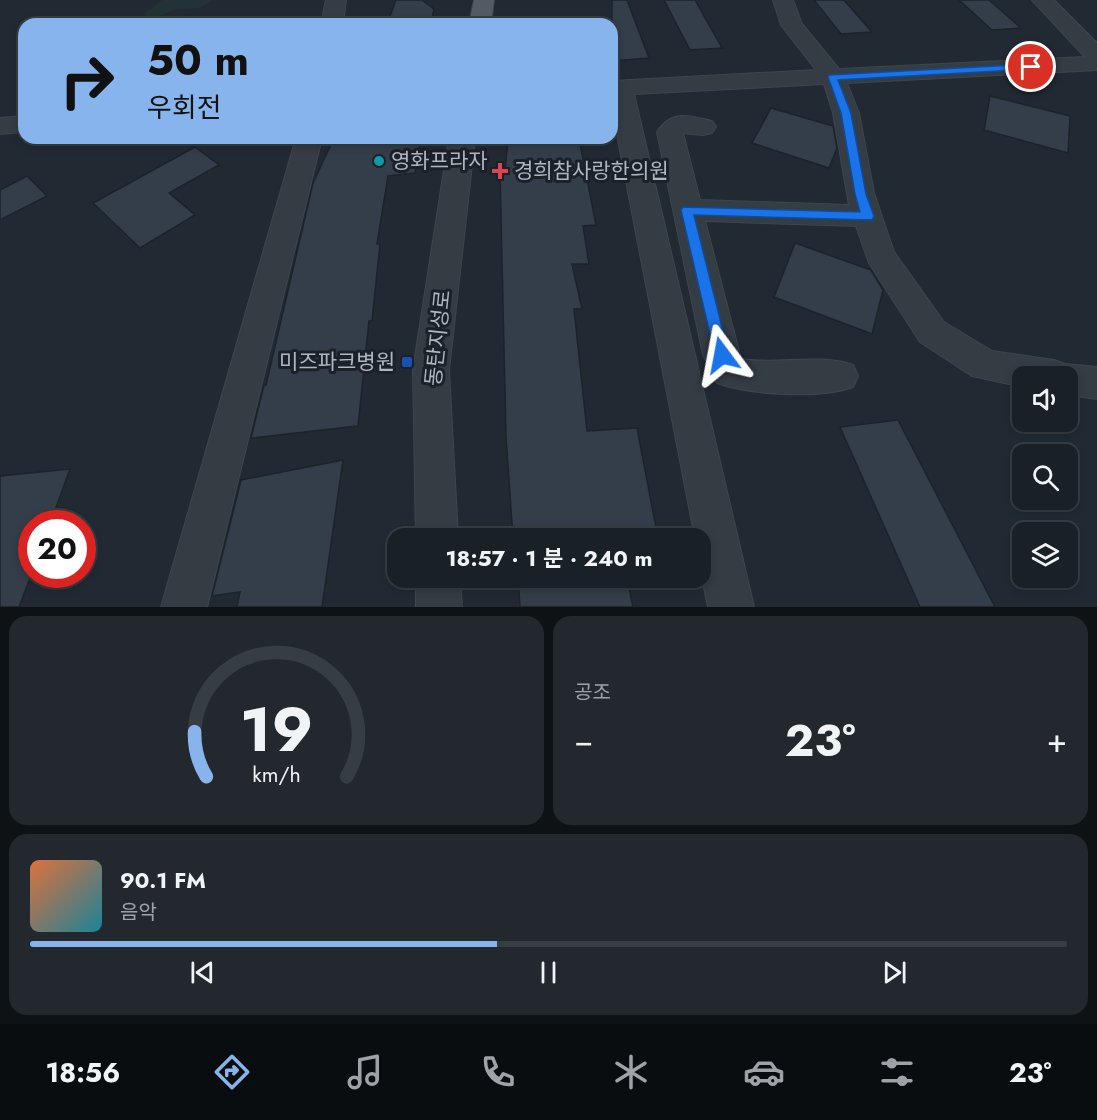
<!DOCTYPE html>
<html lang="ko">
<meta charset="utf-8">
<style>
body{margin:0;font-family:Jost,"Noto Sans KR",sans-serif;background:#22282e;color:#f1f3f6;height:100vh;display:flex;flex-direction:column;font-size:22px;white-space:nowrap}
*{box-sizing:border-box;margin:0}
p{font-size:20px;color:#9fa3a7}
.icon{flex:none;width:33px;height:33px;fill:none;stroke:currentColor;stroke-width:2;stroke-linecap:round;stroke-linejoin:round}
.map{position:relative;height:607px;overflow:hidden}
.side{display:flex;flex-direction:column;gap:9px;padding:9px;background:#0e1215;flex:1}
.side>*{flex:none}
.hud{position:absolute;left:18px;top:18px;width:600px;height:126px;border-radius:18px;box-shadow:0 3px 9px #0003,0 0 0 2px #373e43;background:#87b4ed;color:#111;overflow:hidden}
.buttons{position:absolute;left:1012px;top:366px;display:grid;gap:12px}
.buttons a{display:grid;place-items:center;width:66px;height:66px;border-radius:12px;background:#192026;box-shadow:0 3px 9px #0003,0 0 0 2px #373e43;font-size:30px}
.speed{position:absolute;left:18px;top:510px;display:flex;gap:12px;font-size:30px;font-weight:700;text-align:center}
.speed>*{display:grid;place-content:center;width:78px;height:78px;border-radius:50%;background:#192026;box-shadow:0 3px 9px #0003,0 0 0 2px #373e43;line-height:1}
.speed .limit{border:9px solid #d22;background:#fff;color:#111}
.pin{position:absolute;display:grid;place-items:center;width:51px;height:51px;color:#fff;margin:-26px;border:3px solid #fff;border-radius:50%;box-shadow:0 2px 6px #0007}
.me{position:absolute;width:66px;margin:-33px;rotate:347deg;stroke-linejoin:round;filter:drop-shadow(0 0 4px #0008)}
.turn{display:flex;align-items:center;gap:21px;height:126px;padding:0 30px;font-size:27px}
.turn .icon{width:78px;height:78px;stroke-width:2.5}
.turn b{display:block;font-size:42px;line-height:51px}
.big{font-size:45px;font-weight:700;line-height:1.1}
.side .tile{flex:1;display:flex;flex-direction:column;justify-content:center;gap:9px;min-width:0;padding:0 21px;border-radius:18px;background:#22282e}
.side .dial{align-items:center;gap:0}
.dial svg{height:156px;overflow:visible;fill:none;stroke:#373e43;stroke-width:7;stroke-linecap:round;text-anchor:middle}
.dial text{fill:#f1f3f6;stroke:none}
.song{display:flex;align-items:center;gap:18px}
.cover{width:72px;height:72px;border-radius:9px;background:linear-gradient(135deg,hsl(20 70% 55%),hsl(190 70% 35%))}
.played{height:6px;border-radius:3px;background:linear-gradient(90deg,#87b4ed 45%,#373e43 45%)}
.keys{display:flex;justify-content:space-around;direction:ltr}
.heat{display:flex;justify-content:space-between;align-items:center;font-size:33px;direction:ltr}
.side .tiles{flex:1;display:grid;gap:9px;grid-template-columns:1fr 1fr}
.tile:last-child{grid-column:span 2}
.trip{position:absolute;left:387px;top:528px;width:324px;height:60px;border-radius:18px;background:#192026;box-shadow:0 3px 9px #0003,0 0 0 2px #373e43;font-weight:700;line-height:60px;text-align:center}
.menu{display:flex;height:96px;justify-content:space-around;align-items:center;background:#0a0d0f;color:#9fa3a7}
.menu .icon{width:42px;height:42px}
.menu .selected{color:#87b4ed}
.menu b{font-size:27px;color:#f1f3f6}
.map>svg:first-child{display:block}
</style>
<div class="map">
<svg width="1097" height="607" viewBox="0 0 1097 607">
<rect width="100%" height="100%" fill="#212a33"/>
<path fill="#233335" d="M162,0H212L200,8L176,9L145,22L146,13Z"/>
<path fill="#333e4a" stroke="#1b232b" stroke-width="1.5" d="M396,0H422L434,9L431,24H387Z
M612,0H627L649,58L612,61Z
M664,0H695L722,48L690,50Z
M814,0H844L872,32L841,34Z
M959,0H989L1021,28L992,30Z
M990,96L1070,116L1068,153L984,130Z
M771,108L833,126L837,148L829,168L752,143Z
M334,138H421L415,173L388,176L377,244H380L372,321H369L358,426L251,438L264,385H266L313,183Z
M508,138H579L596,225L583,226L589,264H572L582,309H574L587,431L637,428L658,538H513L506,437L500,172H505Z
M195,147L219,165L169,193L195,215L140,248L93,203Z
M27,176L47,196L0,220V190Z
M795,243L871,270L883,290L872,334L774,297Z
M898,420L995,607H920L840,427Z
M343,460L322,607H237L240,592L212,596L241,480Z
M70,469L50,524H32V573L19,607H0V476Z
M518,578H581L582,584L627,578L633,607H520Z"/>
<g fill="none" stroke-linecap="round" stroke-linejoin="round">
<defs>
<path id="minor" d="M326,0H346L343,24H321Z
M773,0H793L802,24L839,69L1085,57L1032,0H1054L1097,43V70L847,83L859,113L874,193L894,252L944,322L992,351L1054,360L1065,364L1097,367V399L1068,395V376H1023V387L972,376L920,342L869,263L856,226L705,221L741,359C777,365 820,353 853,365L858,376L853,387C820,399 750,395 717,383L703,355L657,132C671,110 689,115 712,121L716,127L712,133L703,135L683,133L700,200L849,205L833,113L824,84L634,94L754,607H708L700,567V538H695L612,109V81L816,70L781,25Z
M24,116V132L0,134V118Z
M296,138H322L207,607H161Z
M449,138H475L449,370L458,538H416L413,370Z
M416,578H460L462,607H416Z"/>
<path id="major" d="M474,0H494L491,24H469Z"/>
</defs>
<use href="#minor" stroke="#3d454e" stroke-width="2"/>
<use href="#major" stroke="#3d454e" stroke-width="2"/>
<use href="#minor" fill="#343c44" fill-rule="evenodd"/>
<use href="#major" fill="#525b64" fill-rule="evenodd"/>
</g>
<path fill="#1a73e8" stroke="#114b97" stroke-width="1.5" d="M1031,64L1034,65V69L838,80L851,113L866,194L874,216L872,220L694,215L729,355L727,360L722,361L716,360L681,210L683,207L860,212L855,194L841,113L828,77L829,75Z"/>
<circle fill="#0f9aa8" stroke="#1a2129" stroke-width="2" cx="379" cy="161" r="6"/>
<path fill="#e0444e" stroke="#1a2129" stroke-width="2" d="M497 162h6v6h6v6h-6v6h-6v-6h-6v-6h6z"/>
<rect fill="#1a4fb4" stroke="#1a2129" stroke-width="2" x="401" y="356" width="12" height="12" rx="3"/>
<g text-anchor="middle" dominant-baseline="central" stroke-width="6" stroke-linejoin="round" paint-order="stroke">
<g font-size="21" fill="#aeb6c1" stroke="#1a2129" text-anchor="start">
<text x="391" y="161">영화프라자</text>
<text x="514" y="171">경희참사랑한의원</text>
<text x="395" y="362" text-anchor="end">미즈파크병원</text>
</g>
<g font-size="21" fill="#aeb6c1" stroke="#1a2129">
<text transform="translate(438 338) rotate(-84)">동탄지성로</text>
</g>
</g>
</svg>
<div class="buttons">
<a><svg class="icon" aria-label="sound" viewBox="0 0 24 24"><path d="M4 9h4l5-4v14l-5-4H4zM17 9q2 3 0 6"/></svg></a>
<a><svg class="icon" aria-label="search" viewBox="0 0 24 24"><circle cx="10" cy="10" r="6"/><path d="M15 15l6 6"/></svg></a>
<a><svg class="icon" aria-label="layers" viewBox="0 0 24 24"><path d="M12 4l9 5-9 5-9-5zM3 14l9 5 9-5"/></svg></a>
</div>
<div class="speed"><div class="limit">20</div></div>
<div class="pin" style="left:1031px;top:67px;background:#d93025"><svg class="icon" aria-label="arrive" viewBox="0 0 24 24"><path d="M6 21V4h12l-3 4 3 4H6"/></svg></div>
<svg class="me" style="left:722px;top:355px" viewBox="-20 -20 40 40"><path d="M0-17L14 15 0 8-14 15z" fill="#1a73e8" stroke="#fff" stroke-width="4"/></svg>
<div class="trip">18:57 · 1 분 · 240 m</div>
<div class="hud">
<div class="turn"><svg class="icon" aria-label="right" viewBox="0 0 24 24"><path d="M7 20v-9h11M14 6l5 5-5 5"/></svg><div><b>50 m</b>우회전</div></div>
</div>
</div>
<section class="side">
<div class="tiles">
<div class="tile dial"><svg viewBox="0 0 100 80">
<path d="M14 69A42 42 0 1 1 86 69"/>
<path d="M14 69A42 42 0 0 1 8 46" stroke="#87b4ed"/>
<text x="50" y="56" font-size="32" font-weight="700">19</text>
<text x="50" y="72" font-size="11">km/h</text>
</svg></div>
<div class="tile"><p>공조</p>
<div class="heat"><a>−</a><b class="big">23°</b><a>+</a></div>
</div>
<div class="tile">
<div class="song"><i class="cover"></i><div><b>90.1 FM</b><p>음악</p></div></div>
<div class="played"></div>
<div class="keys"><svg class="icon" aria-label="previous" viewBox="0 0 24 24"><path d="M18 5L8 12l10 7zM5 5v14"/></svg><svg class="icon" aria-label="pause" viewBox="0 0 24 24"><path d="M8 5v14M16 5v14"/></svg><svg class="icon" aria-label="next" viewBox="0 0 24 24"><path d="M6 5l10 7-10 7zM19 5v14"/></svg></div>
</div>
</div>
</section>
<nav class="menu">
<b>18:56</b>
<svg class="icon selected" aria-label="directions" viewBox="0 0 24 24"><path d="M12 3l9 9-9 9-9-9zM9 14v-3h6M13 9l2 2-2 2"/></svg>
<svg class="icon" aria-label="music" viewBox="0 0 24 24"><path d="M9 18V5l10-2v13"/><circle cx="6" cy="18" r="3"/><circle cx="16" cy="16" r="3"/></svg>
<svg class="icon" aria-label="phone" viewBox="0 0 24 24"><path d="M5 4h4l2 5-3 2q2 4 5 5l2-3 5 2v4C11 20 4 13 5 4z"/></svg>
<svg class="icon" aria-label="climate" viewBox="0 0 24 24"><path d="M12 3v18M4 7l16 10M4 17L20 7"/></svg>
<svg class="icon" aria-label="car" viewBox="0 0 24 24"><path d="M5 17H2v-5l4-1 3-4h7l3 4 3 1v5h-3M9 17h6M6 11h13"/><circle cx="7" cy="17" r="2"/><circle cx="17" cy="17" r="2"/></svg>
<svg class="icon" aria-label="filters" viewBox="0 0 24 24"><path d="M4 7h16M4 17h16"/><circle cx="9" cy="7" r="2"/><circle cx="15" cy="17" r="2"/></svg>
<b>23°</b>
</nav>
